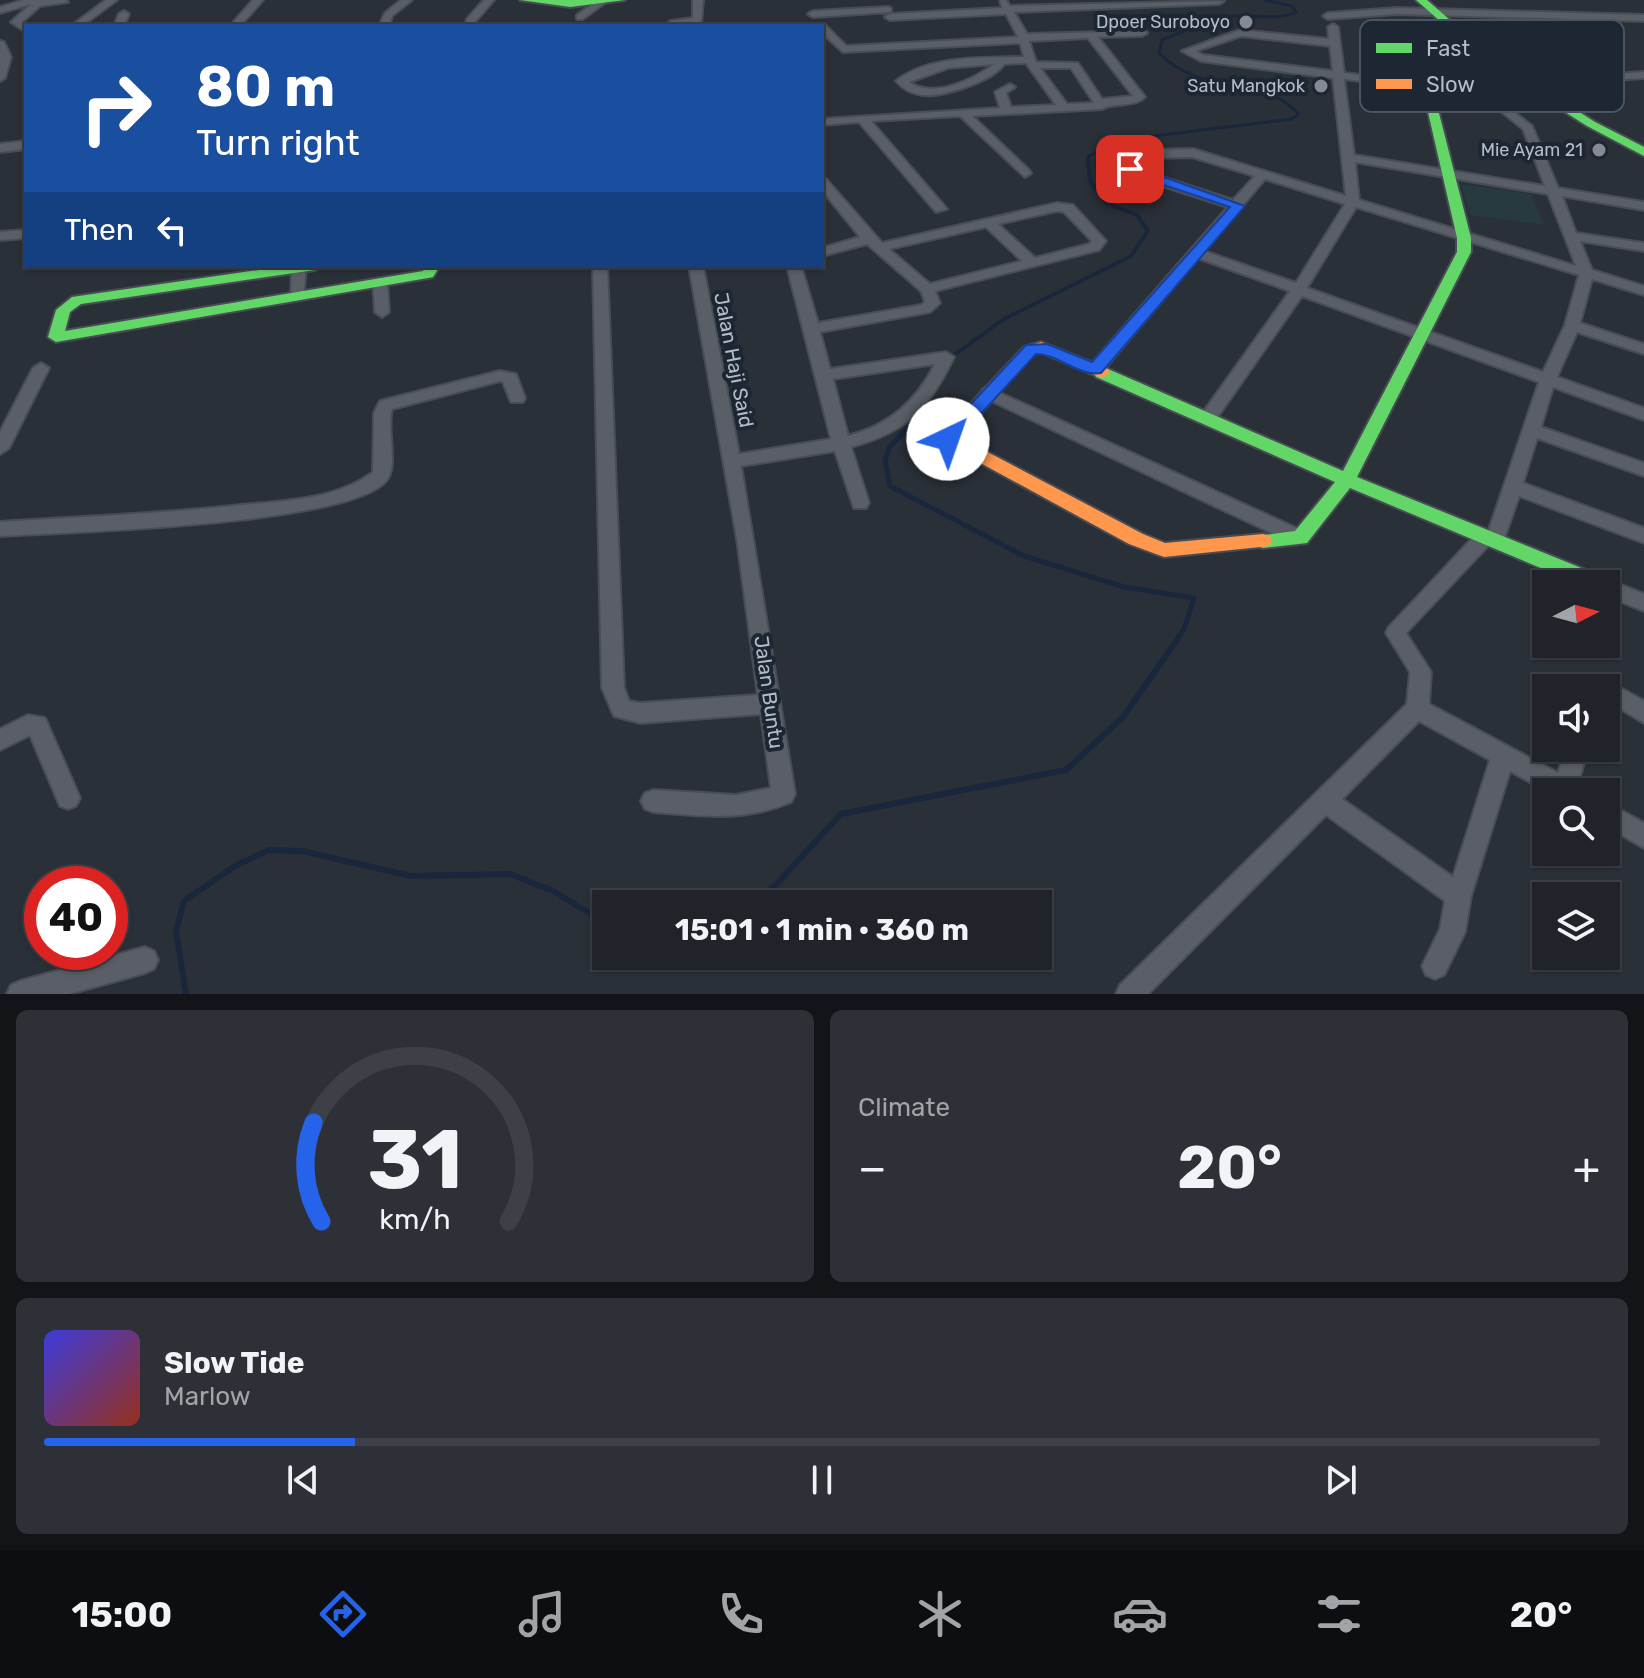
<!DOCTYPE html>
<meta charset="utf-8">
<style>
body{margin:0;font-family:Rubik,sans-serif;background:#2d3036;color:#f1f3f6;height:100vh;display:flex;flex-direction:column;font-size:30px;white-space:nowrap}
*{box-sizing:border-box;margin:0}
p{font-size:26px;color:#a2a4a8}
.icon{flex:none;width:44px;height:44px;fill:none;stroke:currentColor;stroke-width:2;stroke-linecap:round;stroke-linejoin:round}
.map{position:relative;height:994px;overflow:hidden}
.sheet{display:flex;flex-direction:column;gap:16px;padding:16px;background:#121417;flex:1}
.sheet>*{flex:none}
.guide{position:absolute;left:24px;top:24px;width:800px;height:244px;border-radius:0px;box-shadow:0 2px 6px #0004,0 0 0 2px #3d4147;background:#1a4fa0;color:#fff;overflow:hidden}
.needle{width:52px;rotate:84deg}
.fabs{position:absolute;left:1532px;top:570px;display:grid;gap:16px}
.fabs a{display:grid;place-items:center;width:88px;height:88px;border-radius:0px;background:#20242a;box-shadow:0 2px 6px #0004,0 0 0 2px #3d4147;font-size:40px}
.speed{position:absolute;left:24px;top:866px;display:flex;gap:16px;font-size:40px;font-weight:700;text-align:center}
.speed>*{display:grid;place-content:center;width:104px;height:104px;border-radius:50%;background:#20242a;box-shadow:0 2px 6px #0004,0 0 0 2px #3d4147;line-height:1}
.speed .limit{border:12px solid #d22;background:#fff;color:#111}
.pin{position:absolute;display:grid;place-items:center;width:68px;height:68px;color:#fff;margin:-34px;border-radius:16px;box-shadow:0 4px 12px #0006}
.me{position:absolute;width:88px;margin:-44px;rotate:42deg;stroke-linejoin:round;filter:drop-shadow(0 0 6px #0008)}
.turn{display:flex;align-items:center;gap:28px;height:168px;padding:0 40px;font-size:36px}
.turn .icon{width:104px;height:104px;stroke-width:2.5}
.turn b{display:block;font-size:56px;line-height:68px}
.then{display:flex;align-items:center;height:76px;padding:0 40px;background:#0003;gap:16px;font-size:30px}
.big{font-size:60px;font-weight:700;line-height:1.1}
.sheet .widget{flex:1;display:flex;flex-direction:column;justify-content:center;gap:12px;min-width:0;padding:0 28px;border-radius:12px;background:#2d3036}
.sheet .dial{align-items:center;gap:0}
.dial svg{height:208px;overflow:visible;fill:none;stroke:#3d4147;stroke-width:7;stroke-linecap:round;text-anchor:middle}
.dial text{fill:#f1f3f6;stroke:none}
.song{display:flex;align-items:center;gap:24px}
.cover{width:96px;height:96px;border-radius:12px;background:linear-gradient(135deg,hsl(240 70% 55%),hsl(10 70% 35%))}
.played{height:8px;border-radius:4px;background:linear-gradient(90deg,#2563eb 20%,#3d4147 20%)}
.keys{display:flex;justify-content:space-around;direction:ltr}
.heat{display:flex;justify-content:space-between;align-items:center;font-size:44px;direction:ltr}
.sheet .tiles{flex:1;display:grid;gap:16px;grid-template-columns:1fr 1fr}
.widget:last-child{grid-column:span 2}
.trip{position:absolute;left:592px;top:890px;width:460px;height:80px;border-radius:0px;background:#20242a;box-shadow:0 2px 6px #0004,0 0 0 2px #3d4147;font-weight:700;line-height:80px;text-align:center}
.menu{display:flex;height:128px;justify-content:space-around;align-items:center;background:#0d0e11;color:#a2a4a8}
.menu .icon{width:56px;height:56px}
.menu .active{color:#2563eb}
.menu b{font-size:36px;color:#f1f3f6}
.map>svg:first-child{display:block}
</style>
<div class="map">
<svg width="1644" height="994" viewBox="0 0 1644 994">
<rect width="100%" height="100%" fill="#2a3038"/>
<path fill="#273a3e" d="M1461,184L1531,194L1544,225L1470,215Z"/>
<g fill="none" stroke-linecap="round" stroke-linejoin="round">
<path stroke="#19273c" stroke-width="3" d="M1088,161V157L1112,141L1292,119L1299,114C1260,72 1203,98 1159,53L1162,40C1185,31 1209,19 1234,16C1255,14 1276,21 1296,12L1292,6L1265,0"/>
<path stroke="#19273c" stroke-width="4" d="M950,358L1004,319L1131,256L1148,231L1137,215L1106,203L1090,181L1088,159"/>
<path stroke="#19273c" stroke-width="5" d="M935,389L926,408L889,448L885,461L890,486L1024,556L1124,587L1194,598L1184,629L1175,642"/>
<path stroke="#19273c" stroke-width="6" d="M758,904L841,814L1066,770L1123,717L1177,640
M186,994L176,931L184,901L235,866L269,850L302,851L411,876L510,874L553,891L606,923"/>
<defs>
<path id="street" d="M24,0H66L68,2L40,6L22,22L28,26L26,32L11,22L31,4L0,13V7Z
M106,0H117L82,26H71Z
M253,0H263L240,26H230Z
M401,0H412L392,16L389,26H379L385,13Z
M484,0H494L474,23L476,26H465L467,19Z
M598,0L606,2L583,19H577V15Z
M693,0H703L701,23L664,26L671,21L693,18Z
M1000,0H1006L1010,6L1224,1L1219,4L1014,12L1027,34L1145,31L1147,33L1142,36L1098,37L1145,97C1133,108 1114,102 1102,109L972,116L1029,170L1031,173L1025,177L960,116L871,121L947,209L936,212L859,122L822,125V119L1000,108L995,92L1010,84L1015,87L1006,93L1011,107L1056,105L1026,63L1004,64C995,80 942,98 923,95C912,94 903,89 896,81C929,55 984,58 1024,57L1020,43L843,52L822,33V26H818L825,25L846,46L1018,37L1006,14L890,20L885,17L890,14L1002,8ZM1088,38L1133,96L1102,99L1078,63L1036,62L1029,41ZM994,64C973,80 933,99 909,82L948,68ZM1040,68H1071L1094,103L1067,104Z
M888,7L891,8V12L813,17L808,14L813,11Z
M1397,8L1644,15V21L1397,14L1328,19L1323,16L1328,13Z
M124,11L129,14L124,26H114L119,14Z
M1333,24L1338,27L1344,73L1471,89L1444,67L1451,64L1452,57L1483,49V53L1461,61L1458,69L1532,126L1558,188L1644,202V210L1562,196L1576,233L1644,243V251L1580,241L1592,270L1644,286V295L1592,279L1580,323L1644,344V354L1577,332L1557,377L1644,408V420L1553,387L1541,427L1644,463V476L1537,438L1523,483L1644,528V543L1519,496L1502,545H1489L1406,633L1431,672L1429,704L1558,773L1566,748H1588L1578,784L1582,792H1548L1510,771L1471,896L1465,932L1444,975L1435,979L1426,975L1422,966L1440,929L1445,901L1326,815L1148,994H1116L1120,985L1407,704L1410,672L1386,633L1388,628L1479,531L1489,530L1539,382L1302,296L1214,422H1202L1200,418L1202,414L1290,291L1198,258L1101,373H1089L1087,369L1228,207L1132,176L1123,165L1125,162L1149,150L1193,149L1346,196L1333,78L1201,61L1182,51L1240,30L1329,39L1328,27ZM1241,36L1330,46L1333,71L1203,55L1196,51ZM1344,79L1482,96L1523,129L1545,186L1354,155ZM1192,157L1255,176L1233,200L1140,170L1136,166L1151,158ZM1355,162L1548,194L1576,266L1359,200ZM1265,179L1345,204L1296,283L1204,251ZM1356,207L1579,275L1565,325L1543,372L1307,288ZM1419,721L1490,760L1453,877L1342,799Z
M1410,38H1418L1424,58L1437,68V72C1418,73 1410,53 1410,38Z
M0,41L4,42L11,57L5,78L0,81Z
M1644,72V78L1585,82L1533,92L1528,89L1585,76Z
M26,141V149L0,152V144Z
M822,178L826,179L882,243L1057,203L1073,205L1106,241L1099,250L935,291L940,303L930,312L820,332L830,369L946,352L954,357C929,409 907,432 851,447L869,503L866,508H854L835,451L741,466L795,794L791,802C745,822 702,816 653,812L645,809L641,801L645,793L653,790L736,795L771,788L761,714L640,723L614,716L602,688L593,266H607L624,688L629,701L640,703L758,695L737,539L689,266H703L739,454L831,439L787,266H801L818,323L921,305L925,302L921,291L867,244L822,256V248L860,237L822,190ZM1057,211L1064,212L1092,241L1089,244L1035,258L998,224ZM986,227L1022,261L930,284L889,249ZM935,364C916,402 889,425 848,436L833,379Z
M26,230V238L0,240V232Z
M292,266H306L303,299H293L291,296Z
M380,278L387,282L389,312L382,317L375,312L373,282Z
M41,363L49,368L9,448L0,454V432L33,368Z
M500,371L516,374L525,398L523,402H511L503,382L500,381L392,409C386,428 399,467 386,481C349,525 67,532 0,536V522C78,517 155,514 232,506C279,501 335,501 373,472L374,413L380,401Z
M989,388L1307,533L1309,538L1307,543H1293L983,397L981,393L983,389Z
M1606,579L1644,594V611L1606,596V584H1598Z
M1606,680L1644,701V723L1606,700V688H1596L1598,682Z
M28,715L45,718L80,798L76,806L68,809L60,806L30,735L0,750V729Z
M1606,802L1644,823V848L1606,826Z
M145,947L154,951L158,960L154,969L145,973L69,994H7L11,985L20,981Z"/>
<path id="fast" d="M520,0H625L570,7Z
M1416,0H1427L1494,58L1595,122L1644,147V156L1587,126L1488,63L1437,72L1432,86L1471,238V252L1357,477L1606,578L1609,584L1606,589V584H1579L1350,488L1307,543L1263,548L1256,546L1254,541L1256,536L1295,531L1335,482L1096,377L1094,373L1102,368L1108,369L1343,471L1457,252V238L1422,86L1429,68L1482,58Z
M286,266H322L315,270L81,304L70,312L65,331L423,271L426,266H440L433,277L428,278L56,342L48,337L56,310L72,297Z"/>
<path id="slow" d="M1041,342L1108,369L1110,373L1102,378L1040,352L1034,354L959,437L1143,534L1165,543L1263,534L1270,536L1272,541L1270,546L1164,557L1129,544L942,442L940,438L942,434L1024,347Z"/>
</defs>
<use href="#street" stroke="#484c55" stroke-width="4"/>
<use href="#fast" stroke="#484c55" stroke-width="4"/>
<use href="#slow" stroke="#484c55" stroke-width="4"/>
<use href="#street" fill="#5a5e66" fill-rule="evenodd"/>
<use href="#fast" fill="#63d668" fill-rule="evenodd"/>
<use href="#slow" fill="#ff974d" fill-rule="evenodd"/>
</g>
<path fill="#2563eb" stroke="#184099" stroke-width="2" d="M1130,165L1245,206L1101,373C1079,377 1058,354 1036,354L954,443H942L939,439L942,435L1026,345L1047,344L1092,362L1230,207L1125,172V167Z"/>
<g fill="#848b96" stroke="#1d2633" stroke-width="3">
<circle cx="1246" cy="22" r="8"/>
<circle cx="1321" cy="86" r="8"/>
<circle cx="1599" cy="150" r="8"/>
</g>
<g text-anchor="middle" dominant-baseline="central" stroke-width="8" stroke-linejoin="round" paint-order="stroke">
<g font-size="18" fill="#b4bcc9" stroke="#1d2633" text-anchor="end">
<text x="1230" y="22">Dpoer Suroboyo</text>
<text x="1305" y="86">Satu Mangkok</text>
<text x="1583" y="150">Mie Ayam 21</text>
</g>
<g font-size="20" fill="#b4bcc9" stroke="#1d2633">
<text transform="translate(734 360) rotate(79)">Jalan Haji Said</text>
<text transform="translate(769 692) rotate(82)">Jalan Buntu</text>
</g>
</g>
<rect x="1360" y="20" width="264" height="92" rx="12" fill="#1d2633" stroke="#4a5360" stroke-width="2"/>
<rect x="1376" y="43" width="36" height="10" fill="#63d668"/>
<rect x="1376" y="79" width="36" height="10" fill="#ff974d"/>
<g font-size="22" fill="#b4bcc9">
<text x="1426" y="56">Fast</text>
<text x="1426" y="92">Slow</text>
</g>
</svg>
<div class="fabs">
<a><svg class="needle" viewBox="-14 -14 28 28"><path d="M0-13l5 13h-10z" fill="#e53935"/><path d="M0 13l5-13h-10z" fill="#a2a4a8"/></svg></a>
<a><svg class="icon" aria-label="sound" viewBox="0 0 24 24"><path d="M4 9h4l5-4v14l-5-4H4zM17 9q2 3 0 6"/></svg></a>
<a><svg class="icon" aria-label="search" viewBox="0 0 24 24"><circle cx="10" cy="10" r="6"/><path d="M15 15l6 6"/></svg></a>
<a><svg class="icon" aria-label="layers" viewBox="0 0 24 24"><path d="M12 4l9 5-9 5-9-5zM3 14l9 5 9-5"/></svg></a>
</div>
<div class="speed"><div class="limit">40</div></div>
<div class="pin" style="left:1130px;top:169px;background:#d93025"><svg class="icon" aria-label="arrive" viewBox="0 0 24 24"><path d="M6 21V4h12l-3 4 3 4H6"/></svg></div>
<svg class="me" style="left:948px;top:439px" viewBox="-20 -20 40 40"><circle r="19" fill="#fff"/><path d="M0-13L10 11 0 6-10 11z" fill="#2563eb"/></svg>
<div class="trip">15:01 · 1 min · 360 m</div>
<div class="guide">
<div class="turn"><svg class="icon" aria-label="right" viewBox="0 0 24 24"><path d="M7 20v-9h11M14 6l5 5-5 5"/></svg><div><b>80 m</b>Turn right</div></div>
<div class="then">Then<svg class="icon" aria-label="left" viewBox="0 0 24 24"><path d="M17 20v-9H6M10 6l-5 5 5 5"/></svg></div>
</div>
</div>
<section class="sheet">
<div class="tiles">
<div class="widget dial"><svg viewBox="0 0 100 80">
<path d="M14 69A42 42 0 1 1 86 69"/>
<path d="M14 69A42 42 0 0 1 11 31" stroke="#2563eb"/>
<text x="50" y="56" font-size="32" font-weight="700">31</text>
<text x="50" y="72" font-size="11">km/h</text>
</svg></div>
<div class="widget"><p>Climate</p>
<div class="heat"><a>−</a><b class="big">20°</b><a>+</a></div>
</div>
<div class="widget">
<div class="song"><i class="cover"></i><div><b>Slow Tide</b><p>Marlow</p></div></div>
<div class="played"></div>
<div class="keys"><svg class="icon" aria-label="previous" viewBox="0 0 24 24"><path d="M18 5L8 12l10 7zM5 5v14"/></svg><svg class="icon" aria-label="pause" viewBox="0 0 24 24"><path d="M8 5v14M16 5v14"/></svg><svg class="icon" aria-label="next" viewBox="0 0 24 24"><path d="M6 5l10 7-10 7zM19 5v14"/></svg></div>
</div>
</div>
</section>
<nav class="menu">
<b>15:00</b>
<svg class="icon active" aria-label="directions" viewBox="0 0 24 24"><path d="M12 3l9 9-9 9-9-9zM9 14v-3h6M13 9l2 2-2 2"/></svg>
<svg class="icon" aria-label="music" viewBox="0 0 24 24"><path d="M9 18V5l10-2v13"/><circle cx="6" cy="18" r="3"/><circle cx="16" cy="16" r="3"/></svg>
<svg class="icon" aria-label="phone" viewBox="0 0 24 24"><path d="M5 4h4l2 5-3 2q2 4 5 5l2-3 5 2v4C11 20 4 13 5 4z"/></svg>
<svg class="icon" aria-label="climate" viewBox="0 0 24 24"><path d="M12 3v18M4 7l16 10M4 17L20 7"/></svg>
<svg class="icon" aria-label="car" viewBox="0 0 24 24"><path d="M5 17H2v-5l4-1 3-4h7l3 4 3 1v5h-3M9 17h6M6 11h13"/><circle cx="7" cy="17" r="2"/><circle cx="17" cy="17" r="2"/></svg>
<svg class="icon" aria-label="filters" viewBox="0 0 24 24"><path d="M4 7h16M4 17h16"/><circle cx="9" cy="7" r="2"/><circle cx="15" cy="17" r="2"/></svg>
<b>20°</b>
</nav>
